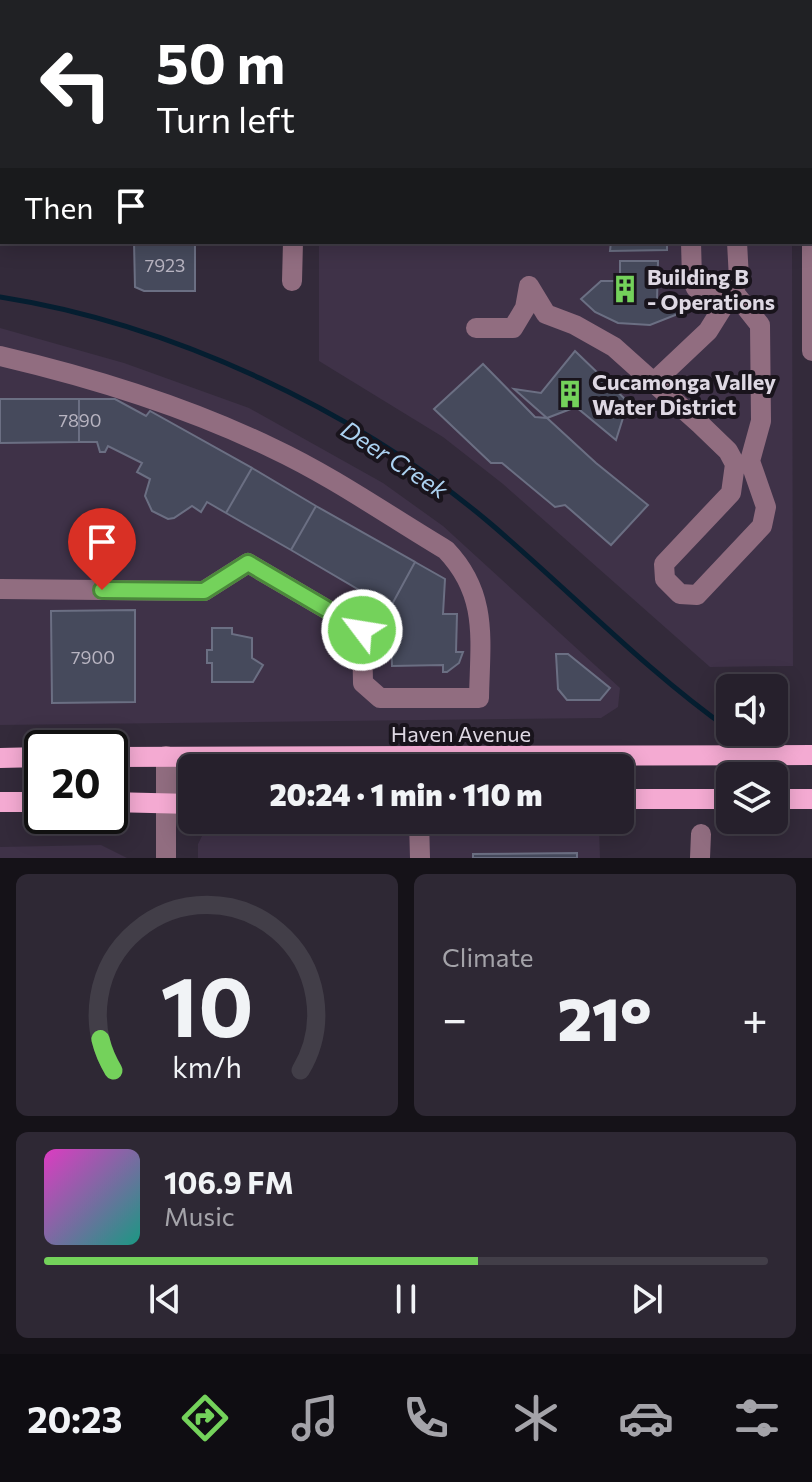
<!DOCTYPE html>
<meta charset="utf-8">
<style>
body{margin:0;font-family:Commissioner,sans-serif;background:#2e2834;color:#f1f3f6;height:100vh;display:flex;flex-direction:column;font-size:30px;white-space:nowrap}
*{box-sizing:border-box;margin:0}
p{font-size:26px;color:#a4a3a9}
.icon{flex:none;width:44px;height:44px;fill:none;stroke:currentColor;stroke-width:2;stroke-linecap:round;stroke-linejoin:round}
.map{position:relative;height:858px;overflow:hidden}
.sheet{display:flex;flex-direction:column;gap:16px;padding:16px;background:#151218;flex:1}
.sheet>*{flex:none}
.guide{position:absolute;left:0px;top:0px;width:812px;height:244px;box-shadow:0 4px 20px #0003,0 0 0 2px #423e48;background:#202124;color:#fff;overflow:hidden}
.buttons{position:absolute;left:716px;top:674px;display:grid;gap:16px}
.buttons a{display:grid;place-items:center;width:72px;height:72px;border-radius:12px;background:#26202c;box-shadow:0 4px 20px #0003,0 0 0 2px #423e48;font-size:40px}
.speed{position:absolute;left:24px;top:730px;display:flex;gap:16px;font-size:40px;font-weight:700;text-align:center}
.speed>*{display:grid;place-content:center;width:104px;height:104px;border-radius:50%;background:#26202c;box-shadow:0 4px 20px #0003,0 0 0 2px #423e48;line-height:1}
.speed .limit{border:4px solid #111;border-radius:12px;background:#fff;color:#111}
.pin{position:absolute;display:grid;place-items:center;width:68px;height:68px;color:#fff;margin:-82px -34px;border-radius:50% 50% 50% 0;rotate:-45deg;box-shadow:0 0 8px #0007}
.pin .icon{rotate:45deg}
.me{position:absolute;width:88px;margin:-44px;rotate:301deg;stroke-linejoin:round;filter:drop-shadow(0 0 6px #0008)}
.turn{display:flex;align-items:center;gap:28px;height:168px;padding:0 24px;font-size:36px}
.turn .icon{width:104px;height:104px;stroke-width:2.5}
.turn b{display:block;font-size:56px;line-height:68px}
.then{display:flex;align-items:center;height:76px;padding:0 24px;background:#0003;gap:16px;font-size:30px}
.big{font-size:60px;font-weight:800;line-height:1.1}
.sheet .tile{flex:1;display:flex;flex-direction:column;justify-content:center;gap:12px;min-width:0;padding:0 28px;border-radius:12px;background:#2e2834}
.sheet .dial{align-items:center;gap:0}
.dial svg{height:208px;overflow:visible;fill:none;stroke:#423e48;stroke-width:7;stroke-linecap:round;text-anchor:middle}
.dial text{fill:#f1f3f6;stroke:none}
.song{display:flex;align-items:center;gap:24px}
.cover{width:96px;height:96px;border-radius:12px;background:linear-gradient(135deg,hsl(310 70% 55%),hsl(170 70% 35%))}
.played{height:8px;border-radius:4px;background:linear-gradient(90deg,#74d25b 60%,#423e48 60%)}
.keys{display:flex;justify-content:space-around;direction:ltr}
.heat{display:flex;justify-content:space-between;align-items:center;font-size:44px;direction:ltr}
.sheet .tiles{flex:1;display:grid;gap:16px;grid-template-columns:1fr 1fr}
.tile:last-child{grid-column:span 2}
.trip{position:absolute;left:178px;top:754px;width:456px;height:80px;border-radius:12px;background:#26202c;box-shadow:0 4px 20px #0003,0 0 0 2px #423e48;font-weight:800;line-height:80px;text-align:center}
.tab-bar{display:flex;height:128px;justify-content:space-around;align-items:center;background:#0f0d12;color:#a4a3a9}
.tab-bar .icon{width:56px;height:56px}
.tab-bar .selected{color:#74d25b}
.tab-bar b{font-size:36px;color:#f1f3f6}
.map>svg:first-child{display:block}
</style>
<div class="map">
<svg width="812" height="858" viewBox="0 0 812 858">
<rect width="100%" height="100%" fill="#332a3a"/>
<path fill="#3f3248" d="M319,242H792L793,666L710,667L503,484L443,437L319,361Z
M0,328L124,363L249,408L383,483L443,526L620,688L618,707L601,718L0,725Z
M218,826L242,831L599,828L600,858H198V844L204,832Z
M101,845L127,858H0V847Z"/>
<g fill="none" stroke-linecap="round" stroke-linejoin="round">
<path stroke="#051e30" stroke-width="5" d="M0,297C172,324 358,411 491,524C571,592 644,669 730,730
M734,732L738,735"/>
</g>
<path fill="#464a5c" stroke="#6b6f83" stroke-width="2" d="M0,74H2V133H0Z
M134,242H195V291H144L135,287Z
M611,242H667V250L610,251Z
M620,261H658L657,302L668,296L678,314L650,325L618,323L595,312L581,299L601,281H620Z
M575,351L628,402L616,440L576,407L547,418L514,389L541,393Z
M483,364L535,417L547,418L596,463L648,505L611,545L565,505L555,507L502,463H491L434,409Z
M0,399H79V442L0,443Z
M79,399H115L146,416L150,411L252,468L226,513L207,502L201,512L192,506L174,518L168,519L152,511L145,496L150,479L137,472L142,463L108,446L105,452H100L97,442H79Z
M252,468L316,506L291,550L226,513Z
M316,506L415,562L390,608L291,550Z
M415,562L445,579L443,614H457L456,652H463L459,663L447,672H443V665L392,666L390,608Z
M135,610V702L52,703L51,611Z
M212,628H232V634L252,638V658L263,665L253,682H212V663H207V650H212Z
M556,654H568L610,688L600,700H567L558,689Z
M577,853V858H473V854Z"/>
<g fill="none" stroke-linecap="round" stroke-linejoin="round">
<path stroke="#916d80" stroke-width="20" d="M23,0V2
M687,0V2
M539,2V0
M738,2V0
M0,43L2,41
M0,158H2
M812,203V351
M691,242L692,279L696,288L733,291L739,279L737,242
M292,281L293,242
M529,286L546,314L575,325L614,347L700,424L728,451L735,464L731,493L664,564L665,579L680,594L697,595L762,526L766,507L750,461L761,421L760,325L733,291L708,331L654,382
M476,328H513L525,308L529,286
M0,356C94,378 185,406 272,448C332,476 389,516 446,550C489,595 480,641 479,698H380L363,683L362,630L248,563L204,591L0,589
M166,756V858
M419,820L420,858
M700,858L701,834"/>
<path stroke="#f4aad2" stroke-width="20" d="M110,757L812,755
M0,758L42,757
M620,799H730
M774,799H812
M0,802H42
M110,802L192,804"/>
</g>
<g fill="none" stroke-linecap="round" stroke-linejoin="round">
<defs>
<path id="route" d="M102,590L204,591L248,563L362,630"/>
</defs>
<use href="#route" stroke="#4b883b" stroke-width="20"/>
<use href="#route" stroke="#74d25b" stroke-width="14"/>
</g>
<defs>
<symbol id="building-bare" viewBox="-9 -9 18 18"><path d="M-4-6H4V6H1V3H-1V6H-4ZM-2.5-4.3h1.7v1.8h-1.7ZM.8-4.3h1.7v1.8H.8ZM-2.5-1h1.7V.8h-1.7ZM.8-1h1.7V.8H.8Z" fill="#74d25b" stroke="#19141c" stroke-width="2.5" paint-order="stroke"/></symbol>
</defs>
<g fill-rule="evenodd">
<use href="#building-bare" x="605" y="269" width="40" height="40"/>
<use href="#building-bare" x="550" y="374" width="40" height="40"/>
</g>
<g text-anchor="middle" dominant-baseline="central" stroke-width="8" stroke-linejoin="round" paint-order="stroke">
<g font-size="18" fill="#b8b4c1">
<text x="165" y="265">7923</text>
<text x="80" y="420">7890</text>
<text x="93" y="657">7900</text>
</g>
<g font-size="22" font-weight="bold" fill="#ded8e3" stroke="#19141c" text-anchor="start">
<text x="647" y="276">Building B<tspan x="647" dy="25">- Operations</tspan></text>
<text x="592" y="381">Cucamonga Valley<tspan x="592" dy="25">Water District</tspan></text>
</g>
<g font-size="22" fill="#ded8e3" stroke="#19141c">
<text x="461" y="733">Haven Avenue</text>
</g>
<g font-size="24" font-style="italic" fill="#acd2f1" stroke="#19141c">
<text transform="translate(395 459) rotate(33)">Deer Creek</text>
</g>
</g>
</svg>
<div class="buttons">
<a><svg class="icon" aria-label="sound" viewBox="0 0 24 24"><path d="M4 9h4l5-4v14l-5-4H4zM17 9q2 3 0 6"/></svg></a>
<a><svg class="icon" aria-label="layers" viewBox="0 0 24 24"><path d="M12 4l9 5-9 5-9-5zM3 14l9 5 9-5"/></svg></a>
</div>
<div class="speed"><div class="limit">20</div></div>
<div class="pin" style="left:102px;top:590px;background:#d93025"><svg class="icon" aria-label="arrive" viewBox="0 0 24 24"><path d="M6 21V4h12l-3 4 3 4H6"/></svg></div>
<svg class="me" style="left:362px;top:630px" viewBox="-20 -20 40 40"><circle r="17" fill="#74d25b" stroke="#fff" stroke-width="3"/><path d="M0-11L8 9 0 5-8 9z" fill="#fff"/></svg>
<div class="trip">20:24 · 1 min · 110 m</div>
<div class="guide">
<div class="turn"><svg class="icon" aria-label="left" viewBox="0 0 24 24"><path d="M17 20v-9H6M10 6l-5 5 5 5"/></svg><div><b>50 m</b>Turn left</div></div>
<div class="then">Then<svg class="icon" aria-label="arrive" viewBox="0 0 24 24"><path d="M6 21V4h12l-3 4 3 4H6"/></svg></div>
</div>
</div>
<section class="sheet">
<div class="tiles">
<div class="tile dial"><svg viewBox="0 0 100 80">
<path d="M14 69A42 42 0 1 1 86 69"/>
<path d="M14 69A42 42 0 0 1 9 57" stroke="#74d25b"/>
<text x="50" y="56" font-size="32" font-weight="700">10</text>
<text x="50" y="72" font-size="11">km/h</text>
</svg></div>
<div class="tile"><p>Climate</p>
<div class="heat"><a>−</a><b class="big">21°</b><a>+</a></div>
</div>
<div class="tile">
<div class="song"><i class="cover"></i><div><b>106.9 FM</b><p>Music</p></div></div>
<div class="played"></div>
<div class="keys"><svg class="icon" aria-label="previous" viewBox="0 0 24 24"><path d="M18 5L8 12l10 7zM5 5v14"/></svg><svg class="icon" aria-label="pause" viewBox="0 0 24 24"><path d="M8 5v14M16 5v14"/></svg><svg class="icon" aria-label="next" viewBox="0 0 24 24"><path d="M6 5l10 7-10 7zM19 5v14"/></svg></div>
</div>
</div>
</section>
<nav class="tab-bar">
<b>20:23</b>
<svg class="icon selected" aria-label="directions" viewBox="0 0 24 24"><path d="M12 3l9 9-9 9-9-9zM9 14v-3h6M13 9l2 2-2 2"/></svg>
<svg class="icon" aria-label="music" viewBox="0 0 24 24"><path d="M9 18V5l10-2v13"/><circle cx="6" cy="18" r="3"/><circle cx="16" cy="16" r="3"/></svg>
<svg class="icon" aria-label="phone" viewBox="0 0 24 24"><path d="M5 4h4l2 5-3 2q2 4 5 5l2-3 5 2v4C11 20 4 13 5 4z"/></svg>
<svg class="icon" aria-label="climate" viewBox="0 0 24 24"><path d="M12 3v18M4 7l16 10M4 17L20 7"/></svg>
<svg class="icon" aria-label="car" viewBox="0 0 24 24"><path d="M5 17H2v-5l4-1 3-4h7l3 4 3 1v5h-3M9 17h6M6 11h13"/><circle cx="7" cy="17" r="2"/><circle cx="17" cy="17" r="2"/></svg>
<svg class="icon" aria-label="filters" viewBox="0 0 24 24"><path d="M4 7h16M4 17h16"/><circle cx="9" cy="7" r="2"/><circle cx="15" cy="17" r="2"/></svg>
</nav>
